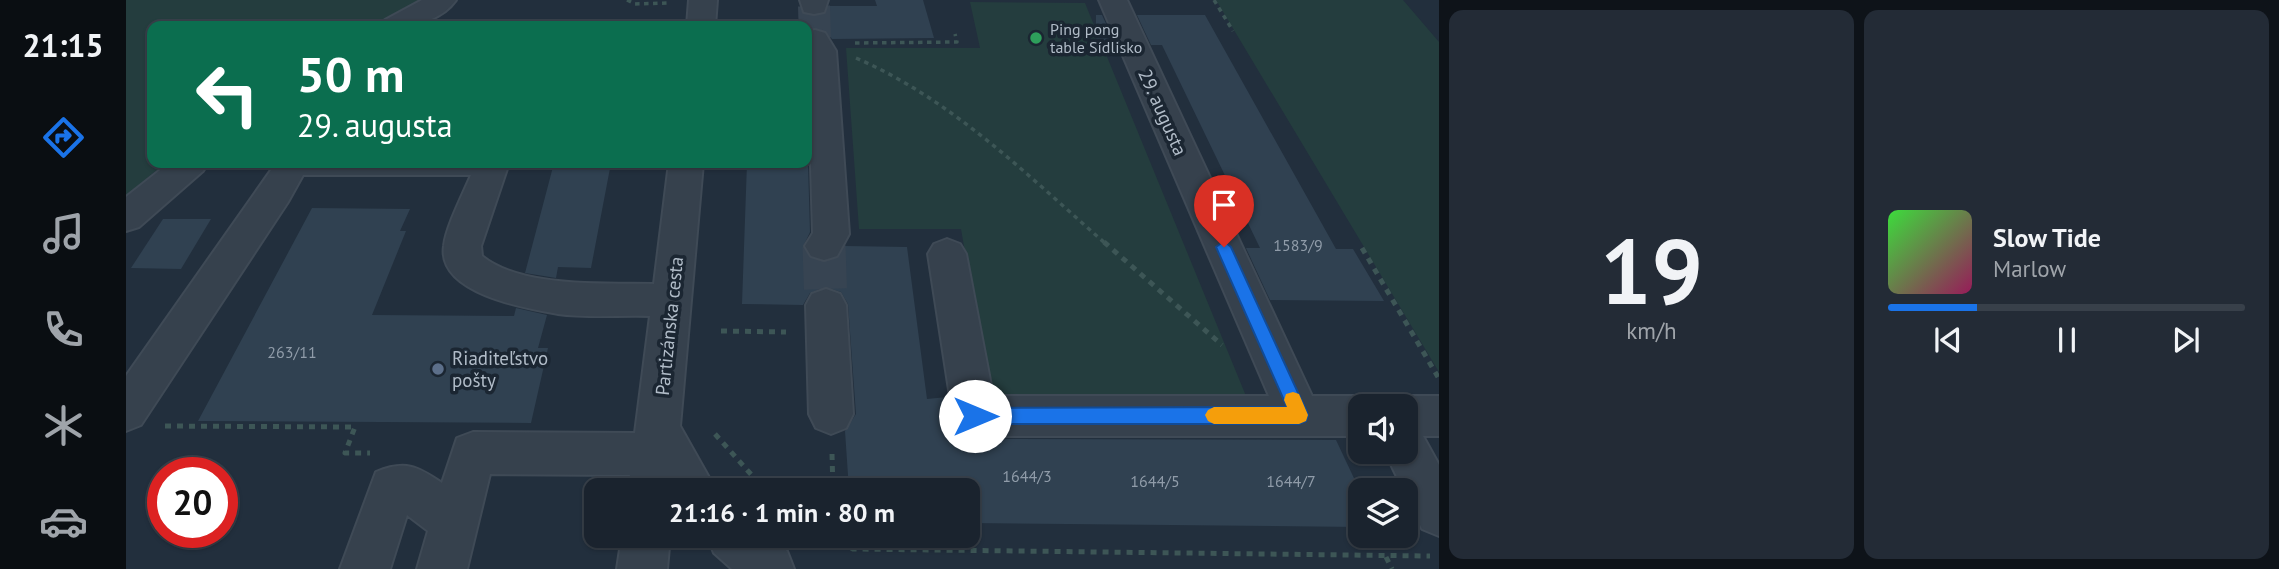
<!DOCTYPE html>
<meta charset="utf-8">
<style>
body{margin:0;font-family:"PT Sans",sans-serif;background:#232b36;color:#f1f3f6;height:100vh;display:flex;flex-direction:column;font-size:26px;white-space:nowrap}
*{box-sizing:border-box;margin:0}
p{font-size:23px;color:#9fa4aa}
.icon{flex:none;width:38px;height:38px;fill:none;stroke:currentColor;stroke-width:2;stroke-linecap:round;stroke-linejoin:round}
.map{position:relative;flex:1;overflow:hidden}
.sheet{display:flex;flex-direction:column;gap:10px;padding:10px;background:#0e1319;width:840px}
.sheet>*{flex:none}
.guide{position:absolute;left:21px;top:21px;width:665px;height:147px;border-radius:14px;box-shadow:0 2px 5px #0004,0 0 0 2px #38404a;background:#0b6e4f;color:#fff;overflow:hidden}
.tools{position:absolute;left:1222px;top:394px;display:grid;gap:14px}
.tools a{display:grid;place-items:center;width:70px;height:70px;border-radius:14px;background:#1a232e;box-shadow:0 2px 5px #0004,0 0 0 2px #38404a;font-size:35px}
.speed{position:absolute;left:21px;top:457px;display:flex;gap:14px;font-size:35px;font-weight:700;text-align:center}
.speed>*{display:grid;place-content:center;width:91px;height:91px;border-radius:50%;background:#1a232e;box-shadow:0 2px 5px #0004,0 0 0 2px #38404a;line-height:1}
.speed .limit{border:10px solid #d22;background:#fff;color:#111}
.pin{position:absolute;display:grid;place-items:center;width:60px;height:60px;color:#fff;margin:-72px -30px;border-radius:50% 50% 50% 0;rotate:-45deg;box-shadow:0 0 7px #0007}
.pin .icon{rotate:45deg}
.me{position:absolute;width:77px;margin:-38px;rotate:90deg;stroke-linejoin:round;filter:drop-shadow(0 0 5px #0008)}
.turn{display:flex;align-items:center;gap:24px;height:147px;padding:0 35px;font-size:32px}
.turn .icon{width:91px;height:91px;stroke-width:2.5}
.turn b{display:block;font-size:49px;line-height:60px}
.sheet .tile{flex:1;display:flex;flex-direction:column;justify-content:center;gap:10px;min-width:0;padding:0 24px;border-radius:14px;background:#232b36}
.sheet .dial{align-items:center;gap:0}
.dial b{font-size:91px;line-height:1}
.song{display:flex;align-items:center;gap:21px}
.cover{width:84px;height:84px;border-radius:10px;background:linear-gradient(135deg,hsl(120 70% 55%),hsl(330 70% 35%))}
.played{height:7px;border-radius:4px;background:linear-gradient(90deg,#1a73e8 25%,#38404a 25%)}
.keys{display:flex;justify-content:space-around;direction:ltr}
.sheet .tiles{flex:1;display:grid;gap:10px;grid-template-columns:repeat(2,1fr)}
.trip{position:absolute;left:458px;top:478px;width:396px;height:70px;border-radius:14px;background:#1a232e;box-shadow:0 2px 5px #0004,0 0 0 2px #38404a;font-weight:700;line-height:70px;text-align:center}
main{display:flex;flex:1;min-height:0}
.menu{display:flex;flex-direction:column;width:126px;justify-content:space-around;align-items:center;background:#0a0e12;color:#9fa4aa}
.menu .icon{width:49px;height:49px}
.menu .active{color:#1a73e8}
.menu b{font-size:32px;color:#f1f3f6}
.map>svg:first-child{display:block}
</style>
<main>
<nav class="menu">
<b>21:15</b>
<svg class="icon active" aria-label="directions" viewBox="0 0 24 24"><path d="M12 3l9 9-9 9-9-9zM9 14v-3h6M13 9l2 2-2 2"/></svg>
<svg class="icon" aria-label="music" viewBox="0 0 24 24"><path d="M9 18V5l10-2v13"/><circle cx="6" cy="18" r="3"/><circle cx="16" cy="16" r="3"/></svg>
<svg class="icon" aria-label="phone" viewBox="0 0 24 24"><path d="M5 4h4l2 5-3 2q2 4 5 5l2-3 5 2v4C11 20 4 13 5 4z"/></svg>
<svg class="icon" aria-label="climate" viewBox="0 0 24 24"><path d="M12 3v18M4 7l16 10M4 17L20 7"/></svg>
<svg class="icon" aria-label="car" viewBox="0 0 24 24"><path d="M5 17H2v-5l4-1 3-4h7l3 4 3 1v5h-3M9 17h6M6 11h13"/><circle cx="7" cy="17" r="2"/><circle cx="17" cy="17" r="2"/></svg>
</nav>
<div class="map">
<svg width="1313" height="569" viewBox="0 0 1313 569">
<rect width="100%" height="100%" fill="#222f3d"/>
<path fill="#243d3e" d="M0,0H296L252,26H26V163H39L0,196Z
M1090,0H1277L1313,42V372Z
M844,2L959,3L1120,396L864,395L835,229H733L720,48H854Z"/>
<path fill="#304151" d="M749,0H797L808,38L706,39L700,30L690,27L681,29V15H699L703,6H751Z
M970,15H976L989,44L970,43Z
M1011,15H1079L1210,249H1227L1258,301L1144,300L1120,248H1134L1036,45H1025Z
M428,163H485L465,268L432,267L430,278L399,273Z
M621,163H682L684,232L677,247L684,259L697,263L712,259L719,246L781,247L801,399L821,397L830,436L849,439L1210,440L1234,491V527L842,523V490H723L719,431L730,414L722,304L715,292L699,287L684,293L677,305L616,304Z
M186,208L284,209L274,231H280L246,315L388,316L390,308L421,315L412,348H422L405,423L72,421Z
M37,219H85L55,269L5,268Z"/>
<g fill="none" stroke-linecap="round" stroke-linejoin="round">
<path stroke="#374452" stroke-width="32" stroke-dasharray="32 16" stroke-linecap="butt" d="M688,6L689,39"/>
<path stroke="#374452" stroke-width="43" stroke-dasharray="43 21" stroke-linecap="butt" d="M698,246L700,305"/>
<defs>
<path id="minor" d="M296,0H330C313,24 281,27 255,26L259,20Z
M563,0H591L589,26H561Z
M674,0H702L698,12L688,14L678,12Z
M973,0H1001L1186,396H1234L1249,402L1251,406H1234V436H849L834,430L827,416L802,254L808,244L821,239L834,244L840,254L867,396H1143Z
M689,30L699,33L710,51L723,234L711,256L698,260L685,256L679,246L687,233L681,32Z
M43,163H82L77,171L13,227L0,231V197Z
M150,163H383L355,246L356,256C395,288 479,283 528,284L543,163H577L554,426L590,490H502L504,475L364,474L341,569H291L302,531L281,515L264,569H214L250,472C279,460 291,466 316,483L331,438L347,432L509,433L524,316C494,315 461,318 432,314C398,308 311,293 318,246C320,227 337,194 345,175H177L162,202L15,425L0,431V376Z
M700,289L714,294L720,305L727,414L720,428L705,434L690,428L683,414L680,305L686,294Z
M1279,396H1313V436H1297L1313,465V536L1296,529L1259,452H1279V406H1262L1264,402Z
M496,536H544L541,569H491Z
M581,536H642L661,551L668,569H606L588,553Z"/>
</defs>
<use href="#minor" stroke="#3f4a56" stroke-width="4"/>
<path stroke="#3d5656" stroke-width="3.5" stroke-dasharray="4.5 4.5" stroke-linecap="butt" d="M501,0L509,4L542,3
M1088,0L1107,31
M729,43L831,42L829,34
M730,58C827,100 902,176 980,244"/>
<path stroke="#3d5656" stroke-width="5" stroke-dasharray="6 6" stroke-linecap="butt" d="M978,242L1096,345
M1236,248L1312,377
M595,331L660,332
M39,426L229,427L219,453H244
M589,434L639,490
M706,454L707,490
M704,536L727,549L1304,556
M1260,557L1266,569"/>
<use href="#minor" fill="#36414d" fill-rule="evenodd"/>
</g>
<path fill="#1a73e8" stroke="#114b97" stroke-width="2" d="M1098,241L1105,247L1180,410L1182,415L1180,421L1173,424H849L842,422L840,416L842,410L849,408L1161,407L1090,247Z"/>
<path fill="#f59e0b" d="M1167,392L1173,394L1182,415L1180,421L1173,424H1088L1082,421L1079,415L1082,410L1088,407H1161L1158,400L1160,394Z"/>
<circle fill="#2e9e5b" stroke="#1b2632" stroke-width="2.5" cx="910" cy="38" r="7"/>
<circle fill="#5c6f8a" stroke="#1b2632" stroke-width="2.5" cx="312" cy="369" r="7"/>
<g text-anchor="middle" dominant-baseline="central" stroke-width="7" stroke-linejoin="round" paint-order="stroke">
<g font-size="16" fill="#b1bcc8" stroke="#1b2632" text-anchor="start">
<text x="924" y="29">Ping pong<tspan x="924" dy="18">table Sídlisko</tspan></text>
</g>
<g font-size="16" fill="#909ca9">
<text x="1172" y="245">1583/9</text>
<text x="166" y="352">263/11</text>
<text x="901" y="476">1644/3</text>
<text x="1029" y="481">1644/5</text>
<text x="1165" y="481">1644/7</text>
</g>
<g font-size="19" fill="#b1bcc8" stroke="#1b2632">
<text transform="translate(1037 112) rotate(66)">29. augusta</text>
<text transform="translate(543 326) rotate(-84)">Partizánska cesta</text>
</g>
<g font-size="19" fill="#b1bcc8" stroke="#1b2632" text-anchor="start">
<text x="326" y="358">Riaditeľstvo<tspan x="326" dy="22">pošty</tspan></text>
</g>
</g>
</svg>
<div class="tools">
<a><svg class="icon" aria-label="sound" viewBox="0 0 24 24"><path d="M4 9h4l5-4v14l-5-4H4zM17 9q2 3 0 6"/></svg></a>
<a><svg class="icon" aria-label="layers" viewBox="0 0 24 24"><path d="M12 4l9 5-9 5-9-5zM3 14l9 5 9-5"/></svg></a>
</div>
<div class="speed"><div class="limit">20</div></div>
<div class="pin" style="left:1098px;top:247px;background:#d93025"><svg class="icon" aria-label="arrive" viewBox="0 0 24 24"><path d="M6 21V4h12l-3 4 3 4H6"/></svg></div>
<svg class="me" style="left:849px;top:416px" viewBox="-20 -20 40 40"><circle r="19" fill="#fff"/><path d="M0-13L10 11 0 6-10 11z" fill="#1a73e8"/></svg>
<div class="trip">21:16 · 1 min · 80 m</div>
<div class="guide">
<div class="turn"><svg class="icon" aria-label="left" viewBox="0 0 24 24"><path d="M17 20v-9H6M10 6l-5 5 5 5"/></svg><div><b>50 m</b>29. augusta</div></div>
</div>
</div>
<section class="sheet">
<div class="tiles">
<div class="tile dial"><b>19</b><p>km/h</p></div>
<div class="tile">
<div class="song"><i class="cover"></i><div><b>Slow Tide</b><p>Marlow</p></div></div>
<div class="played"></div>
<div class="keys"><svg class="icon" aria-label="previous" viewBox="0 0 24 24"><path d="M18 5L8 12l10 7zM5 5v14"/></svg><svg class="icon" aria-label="pause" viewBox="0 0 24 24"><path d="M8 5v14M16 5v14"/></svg><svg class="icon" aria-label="next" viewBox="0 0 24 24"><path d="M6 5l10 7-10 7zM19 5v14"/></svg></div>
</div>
</div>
</section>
</main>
